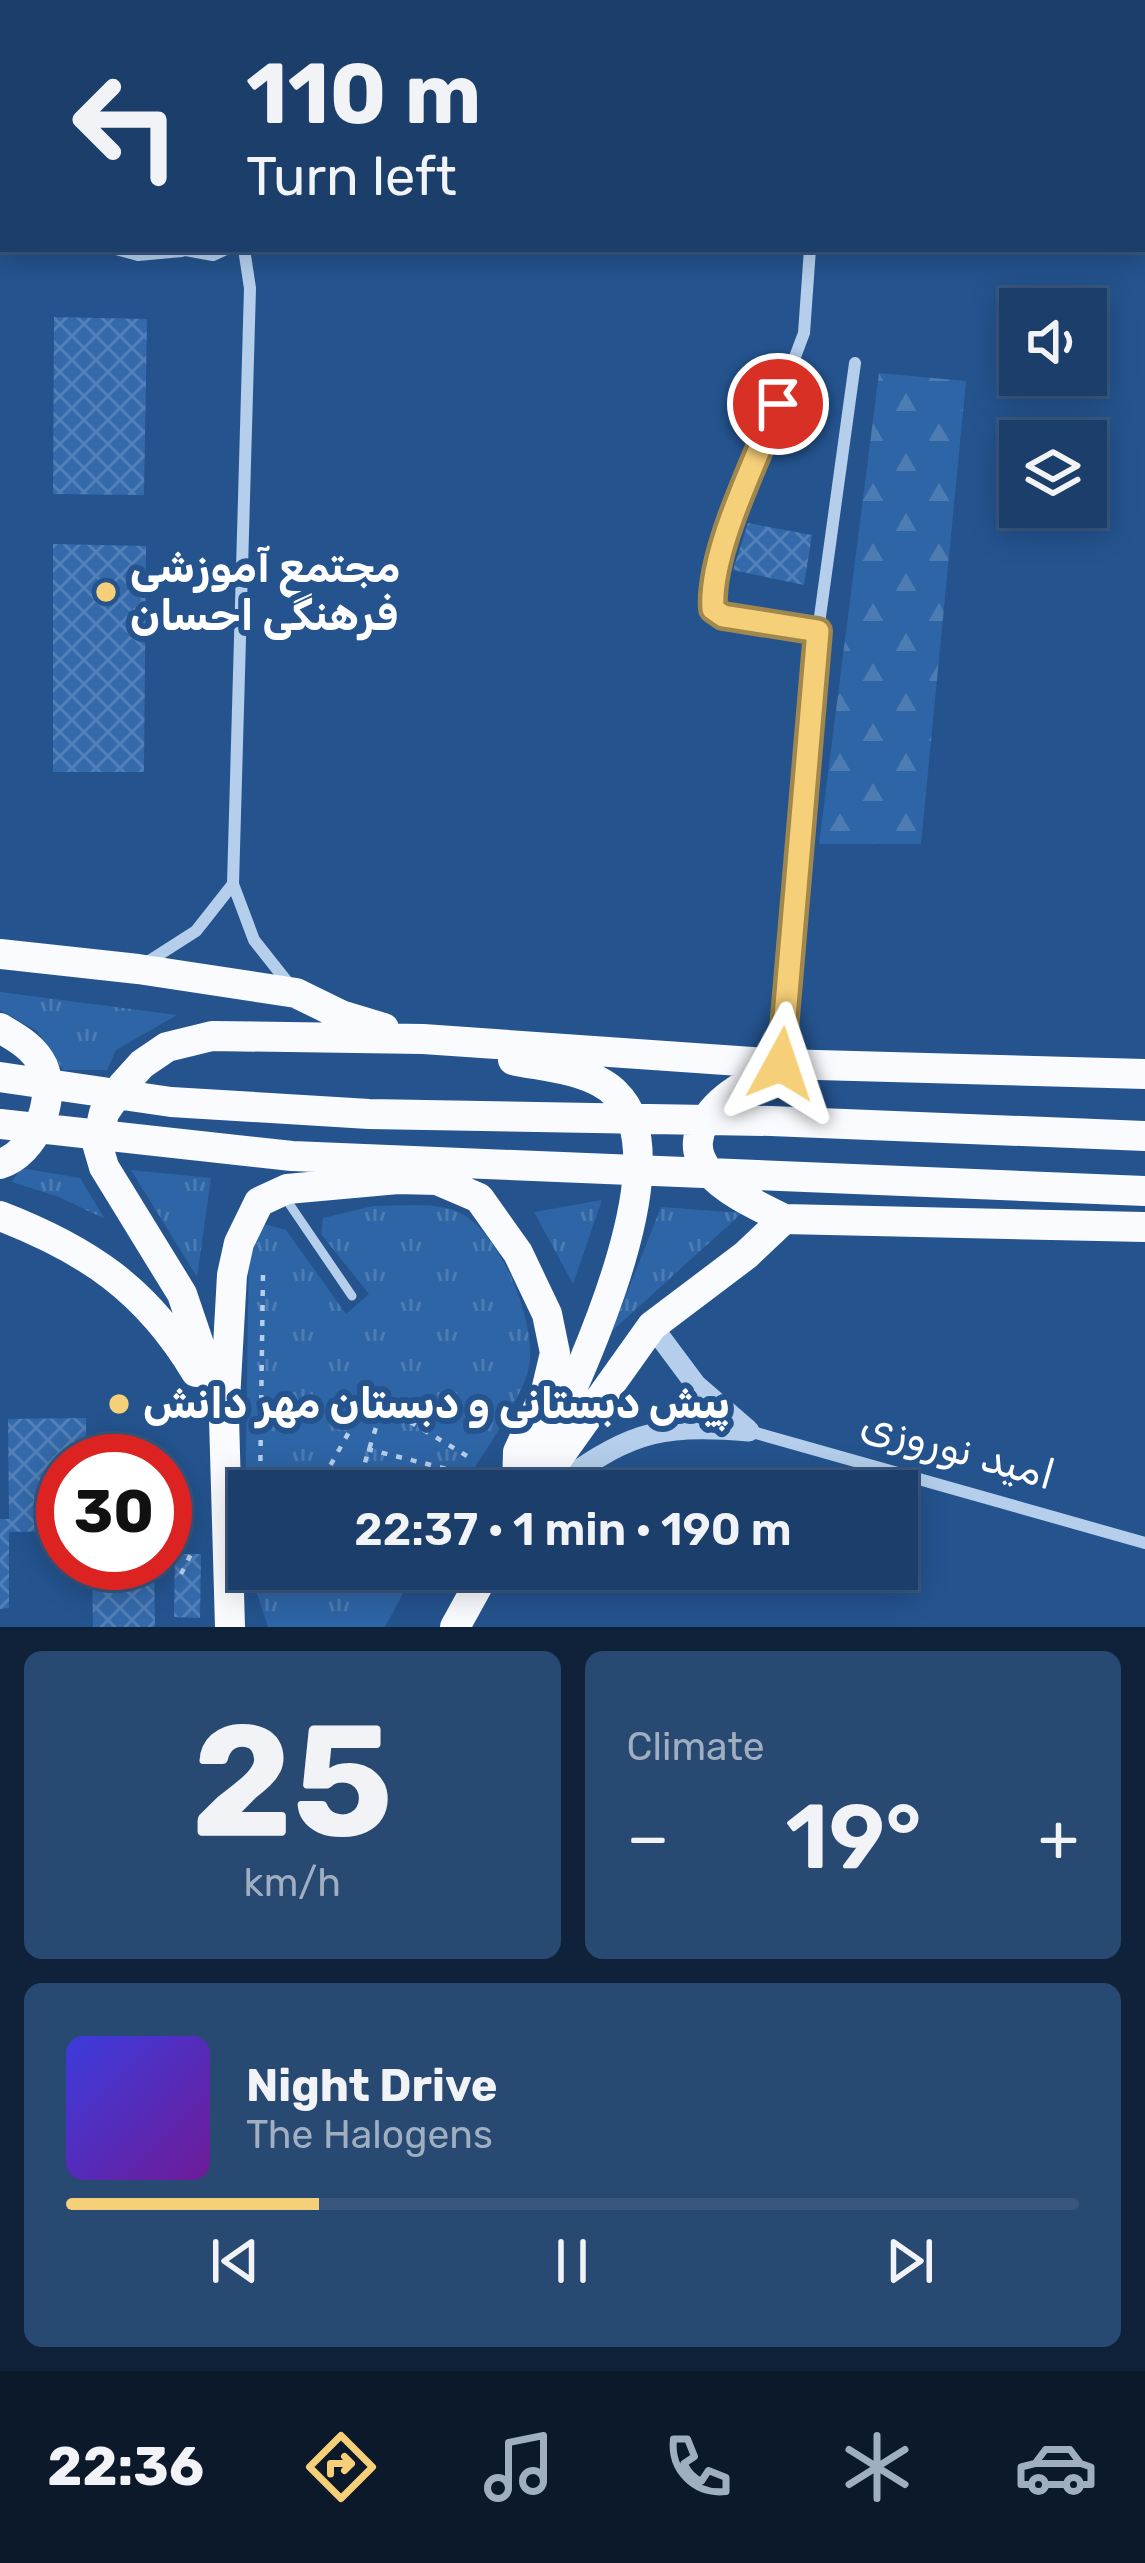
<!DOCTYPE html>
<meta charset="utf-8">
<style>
body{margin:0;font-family:Rubik,Cairo,sans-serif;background:#284972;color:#f1f3f6;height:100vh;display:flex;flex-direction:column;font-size:45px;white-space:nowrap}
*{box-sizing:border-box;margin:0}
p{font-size:39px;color:#a0aec1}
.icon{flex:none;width:66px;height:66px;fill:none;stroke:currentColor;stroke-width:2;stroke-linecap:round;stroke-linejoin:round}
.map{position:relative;height:1627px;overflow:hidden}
.side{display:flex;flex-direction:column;gap:24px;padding:24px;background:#0f223a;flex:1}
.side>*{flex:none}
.top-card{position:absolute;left:0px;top:0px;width:1146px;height:252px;box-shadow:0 6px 30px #0003,0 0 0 3px #39577e;background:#1b3e6a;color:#f1f3f6;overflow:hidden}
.fabs{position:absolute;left:999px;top:288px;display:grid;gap:24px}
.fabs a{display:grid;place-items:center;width:108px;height:108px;border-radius:0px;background:#1b3e6a;box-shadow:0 6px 30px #0003,0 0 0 3px #39577e;font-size:60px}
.speed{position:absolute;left:36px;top:1434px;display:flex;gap:24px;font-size:60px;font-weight:700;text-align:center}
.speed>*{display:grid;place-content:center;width:156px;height:156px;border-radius:50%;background:#1b3e6a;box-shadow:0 6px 30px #0003,0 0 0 3px #39577e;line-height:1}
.speed .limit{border:18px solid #d22;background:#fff;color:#111}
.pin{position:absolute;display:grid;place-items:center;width:102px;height:102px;color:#fff;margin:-51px;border:6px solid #fff;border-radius:50%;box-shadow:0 3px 12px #0007}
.me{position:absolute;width:132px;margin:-66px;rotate:5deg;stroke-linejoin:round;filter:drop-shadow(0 0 9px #0008)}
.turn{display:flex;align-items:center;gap:42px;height:252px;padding:0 48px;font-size:54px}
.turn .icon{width:156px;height:156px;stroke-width:2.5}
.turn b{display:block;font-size:84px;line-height:102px}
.big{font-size:90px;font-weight:600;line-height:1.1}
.side .tile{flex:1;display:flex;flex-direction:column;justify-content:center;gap:18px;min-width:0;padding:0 42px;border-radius:18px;background:#284972}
.side .dial{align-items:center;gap:0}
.dial b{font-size:156px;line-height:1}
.song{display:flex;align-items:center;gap:36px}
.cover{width:144px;height:144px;border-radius:18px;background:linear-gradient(135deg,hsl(240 70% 55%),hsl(280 70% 35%))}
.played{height:12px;border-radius:6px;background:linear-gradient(90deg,#f6d078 25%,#39577e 25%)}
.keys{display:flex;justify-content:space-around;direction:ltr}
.heat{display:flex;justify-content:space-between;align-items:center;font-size:66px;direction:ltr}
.side .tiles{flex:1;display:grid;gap:24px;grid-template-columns:1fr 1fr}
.tile:last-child{grid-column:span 2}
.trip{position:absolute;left:228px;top:1470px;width:690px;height:120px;border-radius:0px;background:#1b3e6a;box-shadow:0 6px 30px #0003,0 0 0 3px #39577e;font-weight:600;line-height:120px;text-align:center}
.tab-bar{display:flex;height:192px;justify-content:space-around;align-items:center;background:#0b192a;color:#a0aec1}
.tab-bar .icon{width:84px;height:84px}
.tab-bar .on{color:#f6d078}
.tab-bar b{font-size:54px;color:#f1f3f6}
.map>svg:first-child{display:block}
</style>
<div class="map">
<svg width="1145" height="1627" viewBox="0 0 1145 1627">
<defs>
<pattern id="grass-tufts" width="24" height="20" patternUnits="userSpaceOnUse" patternTransform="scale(3)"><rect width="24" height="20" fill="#2e65a6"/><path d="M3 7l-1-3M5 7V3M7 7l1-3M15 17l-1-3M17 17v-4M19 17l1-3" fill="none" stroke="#4d7cb3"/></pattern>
<pattern id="forest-firs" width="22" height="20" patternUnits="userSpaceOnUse" patternTransform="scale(3)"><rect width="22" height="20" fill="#2e65a6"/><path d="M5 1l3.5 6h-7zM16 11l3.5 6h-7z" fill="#4d7cb3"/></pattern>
<pattern id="building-cross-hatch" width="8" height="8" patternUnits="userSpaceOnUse" patternTransform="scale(3)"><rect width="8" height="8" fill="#346aab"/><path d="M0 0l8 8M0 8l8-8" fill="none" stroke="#5280b8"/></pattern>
</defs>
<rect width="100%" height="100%" fill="#24538e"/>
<path fill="url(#grass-tufts)" d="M0,992L177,1015L116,1050L107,1070H63L37,1031L0,1010Z
M21,1168L80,1178L105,1219L59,1197L12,1182Z
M131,1170L211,1178L197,1277Z
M602,1200L573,1284L534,1212Z
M373,1206C398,1206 432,1202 456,1211C499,1227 540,1327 528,1371C519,1404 479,1459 460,1491H249V1568L245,1521L249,1244L264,1224L286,1230L346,1314L369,1294L321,1234L323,1218Z
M661,1207L742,1213L612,1331Z
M249,1569H416L385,1627H268Z"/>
<path fill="url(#forest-firs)" d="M879,373L966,381L921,844H819Z"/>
<path fill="url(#building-cross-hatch)" d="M54,317L147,319L144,495L53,494Z
M748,523L812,535L804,585L733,570Z
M53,544L146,546L144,772H53Z
M86,1418V1461H63V1531L9,1532V1608L0,1609V1519H9L8,1419Z
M153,1445V1461H111L110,1453H126L127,1446Z
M175,1554H201L200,1618L174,1617Z
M92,1563H154L155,1627H93Z"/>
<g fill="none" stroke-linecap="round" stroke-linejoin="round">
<path stroke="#b4ceeb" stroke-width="4.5" stroke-dasharray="6 9" stroke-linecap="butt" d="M701,3L703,0
M367,1449L463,1473
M260,1491L263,1273
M316,1491L363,1407L377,1402L472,1459
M356,1491L383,1405
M414,1491L422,1463
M181,1574L191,1554"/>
<path stroke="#b4ceeb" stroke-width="9" d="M288,1195L290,1205L352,1296"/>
<path stroke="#b4ceeb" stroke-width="12" d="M263,0L264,3
M178,3V0
M1143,203H1145
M0,217L3,218
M116,249L138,255L182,251
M180,249L213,255L226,249
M244,249L250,288L233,884L254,940L292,988
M810,249L804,333L725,543L712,588L713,609L723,617L818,631
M146,963L196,931L233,884
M781,1062L818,631L855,363
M749,1431L1145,1543"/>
<path stroke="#b4ceeb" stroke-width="21" d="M652,1326L696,1385L748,1430
M549,1491C626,1435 652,1423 749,1431"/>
<path stroke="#f9fbff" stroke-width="30" d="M0,954L138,969L296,993L341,1015L384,1028
M0,1028C17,1038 34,1047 43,1066C57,1100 35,1153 0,1164
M513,1060C544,1067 592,1069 616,1094C689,1165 560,1412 526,1491
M781,1064C761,1077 734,1088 717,1106C661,1165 741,1197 784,1219
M0,1077L171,1102L369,1114L771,1121L1145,1136
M0,1124L292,1156L1145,1191
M0,1216C88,1250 147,1290 196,1372
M224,1418L182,1294L104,1167L97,1143L104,1113L123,1085L142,1064L167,1047L212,1036L423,1039L781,1064L1145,1074
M548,1472L652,1326L746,1255L784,1219L1145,1227
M230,1627L224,1418L232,1275L239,1243L259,1202L287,1189L398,1179L437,1180L479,1198L518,1253L547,1314L555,1353L546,1391L518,1452L517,1491
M455,1627L487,1569"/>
</g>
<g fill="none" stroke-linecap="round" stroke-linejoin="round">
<defs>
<path id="route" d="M778,404C757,459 709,552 713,609L723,616L818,631L781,1064"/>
</defs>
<use href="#route" stroke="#a0874e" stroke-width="30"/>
<use href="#route" stroke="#f6d078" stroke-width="21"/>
</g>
<g fill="#f6d078" stroke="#24538e" stroke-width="4.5">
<circle cx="106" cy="592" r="12"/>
<circle cx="119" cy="1404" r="12"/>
</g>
<g text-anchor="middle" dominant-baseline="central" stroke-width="12" stroke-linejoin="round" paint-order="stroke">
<g font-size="42" font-weight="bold" fill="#fff" stroke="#24538e" text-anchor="start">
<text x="130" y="568">مجتمع آموزشی<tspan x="130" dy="48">فرهنگی احسان</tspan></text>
<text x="143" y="1404">پیش دبستانی و دبستان مهر دانش</text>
</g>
<g font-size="42" fill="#fff" stroke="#24538e">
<text transform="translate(958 1449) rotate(16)">امید نوروزی</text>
</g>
</g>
</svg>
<div class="fabs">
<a><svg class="icon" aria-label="sound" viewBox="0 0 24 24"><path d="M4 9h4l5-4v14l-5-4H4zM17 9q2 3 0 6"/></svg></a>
<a><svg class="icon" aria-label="layers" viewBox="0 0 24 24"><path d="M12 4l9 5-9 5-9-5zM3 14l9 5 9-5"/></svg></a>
</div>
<div class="speed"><div class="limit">30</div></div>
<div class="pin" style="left:778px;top:404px;background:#d93025"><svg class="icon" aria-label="arrive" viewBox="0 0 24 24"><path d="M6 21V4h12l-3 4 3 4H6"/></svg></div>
<svg class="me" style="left:781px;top:1064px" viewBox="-20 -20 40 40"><path d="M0-17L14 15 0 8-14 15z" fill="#f6d078" stroke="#fff" stroke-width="4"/></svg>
<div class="trip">22:37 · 1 min · 190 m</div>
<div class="top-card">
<div class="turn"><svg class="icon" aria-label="left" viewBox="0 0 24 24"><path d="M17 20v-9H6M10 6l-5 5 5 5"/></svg><div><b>110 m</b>Turn left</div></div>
</div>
</div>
<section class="side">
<div class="tiles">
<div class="tile dial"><b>25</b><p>km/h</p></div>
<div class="tile"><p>Climate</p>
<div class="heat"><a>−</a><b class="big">19°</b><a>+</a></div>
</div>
<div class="tile">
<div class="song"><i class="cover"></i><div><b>Night Drive</b><p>The Halogens</p></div></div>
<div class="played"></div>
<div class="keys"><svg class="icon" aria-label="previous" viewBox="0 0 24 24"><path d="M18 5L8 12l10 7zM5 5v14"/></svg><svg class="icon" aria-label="pause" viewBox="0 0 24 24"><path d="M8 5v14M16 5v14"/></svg><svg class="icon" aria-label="next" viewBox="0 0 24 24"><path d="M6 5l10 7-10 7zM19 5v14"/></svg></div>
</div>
</div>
</section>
<nav class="tab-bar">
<b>22:36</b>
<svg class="icon on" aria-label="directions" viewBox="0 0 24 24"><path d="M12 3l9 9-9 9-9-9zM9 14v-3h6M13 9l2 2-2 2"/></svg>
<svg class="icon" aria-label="music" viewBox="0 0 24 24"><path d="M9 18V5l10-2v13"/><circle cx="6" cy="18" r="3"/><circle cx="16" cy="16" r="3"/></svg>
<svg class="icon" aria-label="phone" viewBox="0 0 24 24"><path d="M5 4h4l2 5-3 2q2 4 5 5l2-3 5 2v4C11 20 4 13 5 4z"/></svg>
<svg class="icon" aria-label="climate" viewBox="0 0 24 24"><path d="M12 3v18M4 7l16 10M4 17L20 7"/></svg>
<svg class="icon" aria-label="car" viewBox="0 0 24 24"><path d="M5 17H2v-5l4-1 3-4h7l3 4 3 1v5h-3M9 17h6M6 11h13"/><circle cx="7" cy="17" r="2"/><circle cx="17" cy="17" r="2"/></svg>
</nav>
